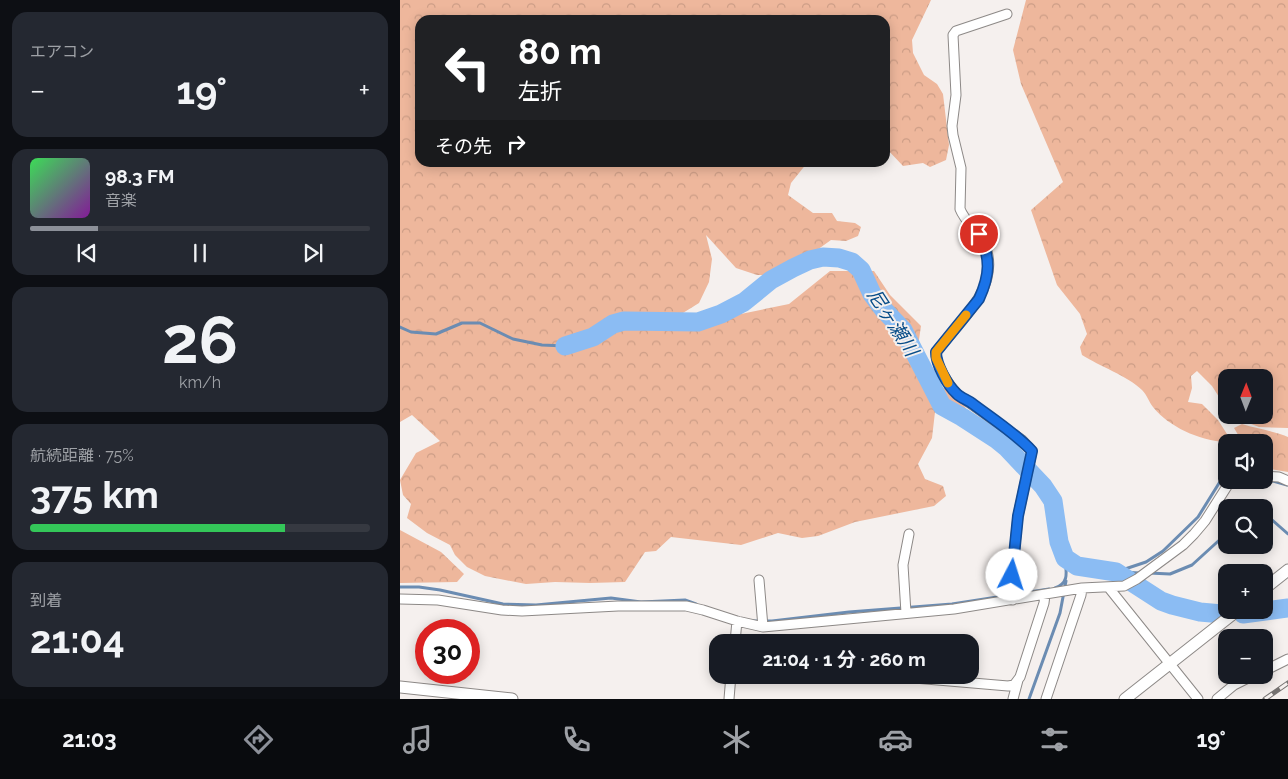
<!DOCTYPE html>
<html lang="ja">
<meta charset="utf-8">
<style>
body{margin:0;font-family:Raleway,"Noto Sans JP",sans-serif;background:#242831;color:#f1f3f6;height:100vh;display:flex;flex-direction:column;font-size:19px;white-space:nowrap}
*{box-sizing:border-box;margin:0}
p{font-size:16px;color:#9ea1a6}
.icon{flex:none;width:28px;height:28px;fill:none;stroke:currentColor;stroke-width:2;stroke-linecap:round;stroke-linejoin:round}
.map{position:relative;flex:1;overflow:hidden}
.drawer{display:flex;flex-direction:column;gap:12px;padding:12px;background:#0d0f14;width:400px}
.drawer>*{flex:none}
.guide{position:absolute;left:15px;top:15px;width:475px;height:152px;border-radius:15px;box-shadow:0 2px 12px #0003;background:#202124;color:#fff;overflow:hidden}
.needle{width:32px;rotate:1deg}
.tools{position:absolute;left:818px;top:369px;display:grid;gap:10px}
.tools a{display:grid;place-items:center;width:55px;height:55px;border-radius:10px;background:#171b24;box-shadow:0 2px 12px #0003;font-size:25px}
.speed{position:absolute;left:15px;top:619px;display:flex;gap:10px;font-size:25px;font-weight:700;text-align:center}
.speed>*{display:grid;place-content:center;width:65px;height:65px;border-radius:50%;background:#171b24;box-shadow:0 2px 12px #0003;line-height:1}
.speed .limit{border:8px solid #d22;background:#fff;color:#111}
.pin{position:absolute;display:grid;place-items:center;width:42px;height:42px;color:#fff;margin:-21px;border:2px solid #fff;border-radius:50%;box-shadow:0 1px 5px #0007}
.me{position:absolute;width:55px;margin:-28px;rotate:5deg;stroke-linejoin:round;filter:drop-shadow(0 0 4px #0008)}
.turn{display:flex;align-items:center;gap:18px;height:105px;padding:0 20px;font-size:22px}
.turn .icon{width:65px;height:65px;stroke-width:2.5}
.turn b{display:block;font-size:35px;line-height:42px}
.then{display:flex;align-items:center;height:48px;padding:0 20px;background:#0003;gap:10px;font-size:19px}
.big{font-size:38px;font-weight:700;line-height:1.1}
.drawer .tile{flex:1;display:flex;flex-direction:column;justify-content:center;gap:8px;min-width:0;padding:0 18px;border-radius:15px;background:#242831}
.drawer .dial{align-items:center;gap:0}
.dial b{font-size:65px;line-height:1}
.song{display:flex;align-items:center;gap:15px}
.cover{width:60px;height:60px;border-radius:8px;background:linear-gradient(135deg,hsl(130 70% 55%),hsl(290 70% 35%))}
.played{height:5px;border-radius:2px;background:linear-gradient(90deg,#8c9099 20%,#363941 20%)}
.keys{display:flex;justify-content:space-around;direction:ltr}
.heat{display:flex;justify-content:space-between;align-items:center;font-size:28px;direction:ltr}
.charge{height:8px;border-radius:4px;background:linear-gradient(90deg,#34c759 75%,#363941 0)}
.trip{position:absolute;left:309px;top:634px;width:270px;height:50px;border-radius:15px;background:#171b24;box-shadow:0 2px 12px #0003;font-weight:700;line-height:50px;text-align:center}
.dock{display:flex;height:80px;justify-content:space-around;align-items:center;background:#090b0e;color:#9ea1a6}
.dock .icon{width:35px;height:35px}
.dock .current{color:#8c9099}
.dock b{font-size:22px;color:#f1f3f6}
main{display:flex;flex:1;min-height:0}
.map>svg:first-child{display:block}
</style>
<main>
<section class="drawer">
<div class="tile"><p>エアコン</p>
<div class="heat"><a>−</a><b class="big">19°</b><a>+</a></div>
</div>
<div class="tile">
<div class="song"><i class="cover"></i><div><b>98.3 FM</b><p>音楽</p></div></div>
<div class="played"></div>
<div class="keys"><svg class="icon" aria-label="previous" viewBox="0 0 24 24"><path d="M18 5L8 12l10 7zM5 5v14"/></svg><svg class="icon" aria-label="pause" viewBox="0 0 24 24"><path d="M8 5v14M16 5v14"/></svg><svg class="icon" aria-label="next" viewBox="0 0 24 24"><path d="M6 5l10 7-10 7zM19 5v14"/></svg></div>
</div>
<div class="tile dial"><b>26</b><p>km/h</p></div>
<div class="tile"><p>航続距離 · 75%</p><b class="big">375 km</b><div class="charge"></div></div>
<div class="tile"><p>到着</p><b class="big">21:04</b></div>
</section>
<div class="map">
<svg width="888" height="699" viewBox="0 0 888 699">
<defs>
<pattern id="forest-crowns" width="20" height="18" patternUnits="userSpaceOnUse" patternTransform="scale(1.25)"><rect width="20" height="18" fill="#eeb79c"/><path d="M2 6a3 3 0 1 1 6 0M12 15a3 3 0 1 1 6 0" fill="none" stroke="#cc9d86"/></pattern>
</defs>
<rect width="100%" height="100%" fill="#f5f0ee"/>
<path fill="url(#forest-crowns)" d="M0,0H531L512,40L513,53L524,75L537,84L543,94L549,145L546,160L530,167L523,163L503,166L485,147V20H20V162L407,163L391,183L388,195L413,213H432L437,221L455,223L461,227L458,236L446,241L431,240L403,260L375,275H357L336,268L306,235L312,259L309,282L299,303L278,316L296,318L336,315L389,304L430,271H474L490,295L521,326L515,366L562,402L568,412L558,414L535,412L532,438L518,464L525,479L543,486L546,496L534,506L455,522L418,536L402,538L378,533L341,545L271,537L256,551L245,552L225,582L190,583L155,582L126,584L85,576L67,567L55,555L50,545L27,533L7,518L11,504L3,495L0,480L16,453L40,441L12,415L0,422Z
M626,0H888V428L859,427L830,416L829,415H864V378H826V408L812,386L797,371L791,376L792,388L788,402L802,404L818,420L827,434L824,442C799,440 769,427 753,407C749,402 747,395 742,390C728,376 699,366 682,355L680,347L687,334L680,314L657,285L631,210L663,182L621,84L613,50Z
M842,424C858,429 874,431 888,437V472L870,469L864,465V442H844L840,438L834,428Z
M0,530L41,552L64,574L57,582L0,583Z"/>
<g fill="none" stroke-linecap="round" stroke-linejoin="round">
<path stroke="#6b8cb2" stroke-width="3" d="M0,327L11,332L36,334L62,323H80L113,339L142,345L165,346
M869,480L887,485
M864,516L871,519L888,534
M716,572L746,562L763,551L798,517L826,472
M719,572L740,573
M749,573L770,574L792,565L826,534
M0,587H19L40,590L103,604L136,605L211,598L241,602L285,600L296,604
M655,588C670,583 666,571 665,558
M353,621H372L449,612L552,604L649,589
M629,699L660,613L666,581"/>
<path stroke="#8bbcf3" stroke-width="19" d="M165,346L193,337L213,324L224,321L298,322L321,314L344,302L371,280L393,268L410,260L423,257L439,258L452,262L461,270L472,294L484,310L503,330L542,406L562,417L596,439L607,448L643,486L653,501L659,542L665,558L677,566L716,572L761,601L772,605L800,612L822,614
M843,614L888,608"/>
<defs>
<path id="minor" d="M607,14L556,31L553,35L556,95L552,126L553,135L561,168L560,209C566,224 580,232 586,248C600,289 558,323 536,352C536,366 548,384 557,394L622,440L632,451L618,516L612,575L613,600
M864,476L879,477L888,481
M359,580L363,627
M709,588L798,699
M0,599L38,600L102,610L122,611L218,606H286L303,610L337,621L363,627L554,609L682,588L724,586L737,579L783,545L794,534L805,521L831,480
M506,613L503,565L509,534
M335,642L337,621
M864,671L888,659
M479,675L608,686L614,685L620,677L644,603L645,595
M329,699L331,675
M613,699L618,680
M646,699L681,595L682,588
M817,699L834,685L854,675"/>
<path id="secondary" d="M864,589L888,570
M0,687L112,699
M725,699L838,610"/>
</defs>
<use href="#minor" stroke="#8d8987" stroke-width="11"/>
<use href="#secondary" stroke="#8d8987" stroke-width="13"/>
<use href="#minor" stroke="#fff" stroke-width="9"/>
<use href="#secondary" stroke="#fff" stroke-width="11"/>
<defs>
<path id="rail" d="M865,699L888,683"/>
</defs>
<use href="#rail" stroke="#757271" stroke-width="5"/>
<use href="#rail" stroke="#f5f0ee" stroke-width="3" stroke-dasharray="9" stroke-linecap="butt"/>
</g>
<g fill="none" stroke-linecap="round" stroke-linejoin="round">
<defs>
<path id="route" d="M579,234C591,258 590,275 579,299L536,352C536,364 547,385 557,394C561,398 568,400 573,404C593,419 615,433 632,451L618,516L612,575"/>
</defs>
<use href="#route" stroke="#114b97" stroke-width="12"/>
<use href="#route" stroke="#1a73e8" stroke-width="9"/>
<path stroke="#f59e0b" stroke-width="9" d="M548,383L536,358V352L566,315"/>
</g>
<g text-anchor="middle" dominant-baseline="central" stroke-width="4" stroke-linejoin="round" paint-order="stroke">
<g font-size="19" font-style="italic" fill="#084d89" stroke="#f5f0ee">
<text transform="translate(493 322) rotate(57)">尼ヶ瀬川</text>
</g>
</g>
</svg>
<div class="tools">
<a><svg class="needle" viewBox="-14 -14 28 28"><path d="M0-13l5 13h-10z" fill="#e53935"/><path d="M0 13l5-13h-10z" fill="#9ea1a6"/></svg></a>
<a><svg class="icon" aria-label="sound" viewBox="0 0 24 24"><path d="M4 9h4l5-4v14l-5-4H4zM17 9q2 3 0 6"/></svg></a>
<a><svg class="icon" aria-label="search" viewBox="0 0 24 24"><circle cx="10" cy="10" r="6"/><path d="M15 15l6 6"/></svg></a>
<a>+</a>
<a>−</a>
</div>
<div class="speed"><div class="limit">30</div></div>
<div class="pin" style="left:579px;top:234px;background:#d93025"><svg class="icon" aria-label="arrive" viewBox="0 0 24 24"><path d="M6 21V4h12l-3 4 3 4H6"/></svg></div>
<svg class="me" style="left:612px;top:575px" viewBox="-20 -20 40 40"><circle r="19" fill="#fff"/><path d="M0-13L10 11 0 6-10 11z" fill="#1a73e8"/></svg>
<div class="trip">21:04 · 1 分 · 260 m</div>
<div class="guide">
<div class="turn"><svg class="icon" aria-label="left" viewBox="0 0 24 24"><path d="M17 20v-9H6M10 6l-5 5 5 5"/></svg><div><b>80 m</b>左折</div></div>
<div class="then">その先<svg class="icon" aria-label="right" viewBox="0 0 24 24"><path d="M7 20v-9h11M14 6l5 5-5 5"/></svg></div>
</div>
</div>
</main>
<nav class="dock">
<b>21:03</b>
<svg class="icon current" aria-label="directions" viewBox="0 0 24 24"><path d="M12 3l9 9-9 9-9-9zM9 14v-3h6M13 9l2 2-2 2"/></svg>
<svg class="icon" aria-label="music" viewBox="0 0 24 24"><path d="M9 18V5l10-2v13"/><circle cx="6" cy="18" r="3"/><circle cx="16" cy="16" r="3"/></svg>
<svg class="icon" aria-label="phone" viewBox="0 0 24 24"><path d="M5 4h4l2 5-3 2q2 4 5 5l2-3 5 2v4C11 20 4 13 5 4z"/></svg>
<svg class="icon" aria-label="climate" viewBox="0 0 24 24"><path d="M12 3v18M4 7l16 10M4 17L20 7"/></svg>
<svg class="icon" aria-label="car" viewBox="0 0 24 24"><path d="M5 17H2v-5l4-1 3-4h7l3 4 3 1v5h-3M9 17h6M6 11h13"/><circle cx="7" cy="17" r="2"/><circle cx="17" cy="17" r="2"/></svg>
<svg class="icon" aria-label="filters" viewBox="0 0 24 24"><path d="M4 7h16M4 17h16"/><circle cx="9" cy="7" r="2"/><circle cx="15" cy="17" r="2"/></svg>
<b>19°</b>
</nav>
